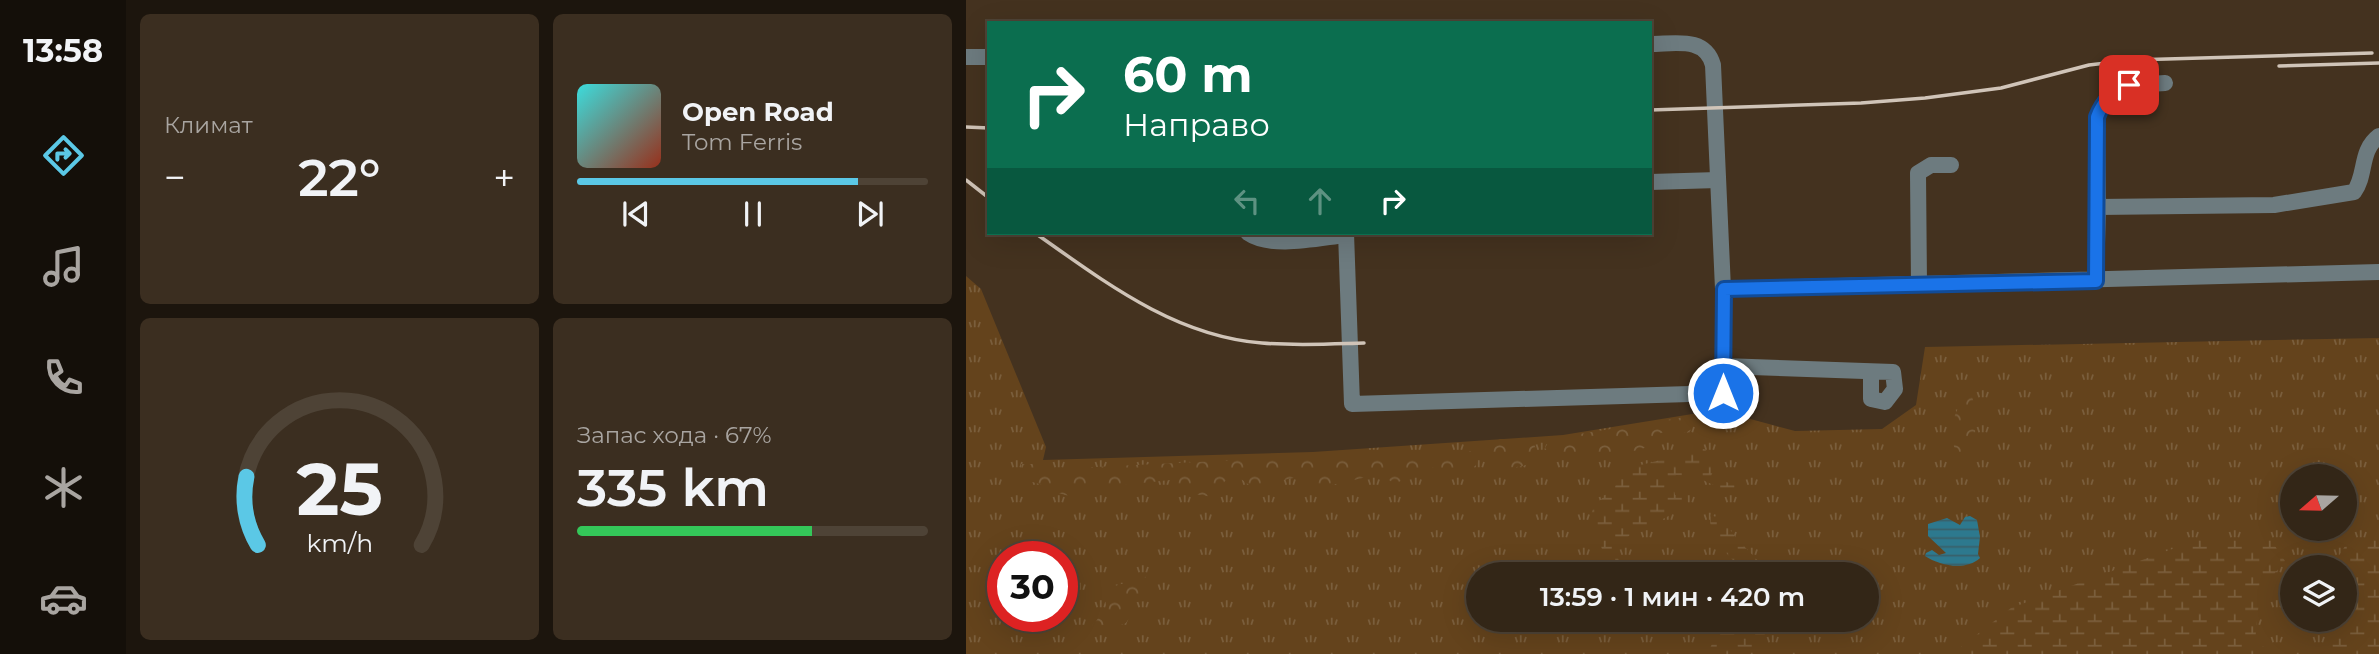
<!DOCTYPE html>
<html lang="ru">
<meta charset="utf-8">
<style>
body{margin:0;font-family:Montserrat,sans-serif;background:#3b2e20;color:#f1f3f6;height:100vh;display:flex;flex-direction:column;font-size:26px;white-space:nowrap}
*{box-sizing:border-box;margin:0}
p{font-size:23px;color:#a9a5a1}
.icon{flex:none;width:38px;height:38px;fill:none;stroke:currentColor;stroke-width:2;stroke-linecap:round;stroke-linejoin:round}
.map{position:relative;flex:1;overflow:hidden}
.panel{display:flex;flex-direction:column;gap:14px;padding:14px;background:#1c150d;width:840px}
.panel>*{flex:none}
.banner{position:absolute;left:21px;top:21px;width:665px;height:214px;border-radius:0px;box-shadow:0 7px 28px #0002,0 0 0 2px #4e4336;background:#0b6e4f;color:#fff;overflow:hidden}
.needle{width:46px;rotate:250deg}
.buttons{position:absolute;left:1314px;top:464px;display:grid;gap:14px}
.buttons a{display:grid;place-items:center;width:77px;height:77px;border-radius:50%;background:#332617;box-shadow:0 7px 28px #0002,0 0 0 2px #4e4336;font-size:35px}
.speed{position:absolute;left:21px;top:541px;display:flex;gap:14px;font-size:35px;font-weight:700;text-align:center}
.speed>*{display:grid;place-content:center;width:91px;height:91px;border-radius:50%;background:#332617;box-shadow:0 7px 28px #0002,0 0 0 2px #4e4336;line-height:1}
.speed .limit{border:10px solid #d22;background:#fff;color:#111}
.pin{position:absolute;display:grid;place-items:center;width:60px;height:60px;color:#fff;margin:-30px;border-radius:14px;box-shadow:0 4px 10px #0006}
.me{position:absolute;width:77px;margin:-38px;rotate:0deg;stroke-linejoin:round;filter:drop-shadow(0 0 5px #0008)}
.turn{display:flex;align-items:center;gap:24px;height:147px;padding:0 21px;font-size:32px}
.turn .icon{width:91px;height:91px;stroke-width:2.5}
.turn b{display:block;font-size:49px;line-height:60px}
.lanes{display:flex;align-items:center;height:66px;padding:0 21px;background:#0003;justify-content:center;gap:35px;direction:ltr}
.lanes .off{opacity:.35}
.big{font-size:52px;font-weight:600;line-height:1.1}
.panel .widget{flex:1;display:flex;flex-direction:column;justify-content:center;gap:10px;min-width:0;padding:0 24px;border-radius:10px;background:#3b2e20}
.panel .dial{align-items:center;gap:0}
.dial svg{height:182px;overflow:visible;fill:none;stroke:#4e4336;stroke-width:7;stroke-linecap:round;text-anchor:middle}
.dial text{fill:#f1f3f6;stroke:none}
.song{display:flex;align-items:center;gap:21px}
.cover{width:84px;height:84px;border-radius:10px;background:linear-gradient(135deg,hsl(180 70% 55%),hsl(10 70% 35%))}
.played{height:7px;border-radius:4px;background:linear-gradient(90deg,#5bc8e6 80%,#4e4336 80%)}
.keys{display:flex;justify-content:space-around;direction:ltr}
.heat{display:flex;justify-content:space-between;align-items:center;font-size:38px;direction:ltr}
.charge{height:10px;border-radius:5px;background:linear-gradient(90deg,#34c759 67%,#4e4336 0)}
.panel .tiles{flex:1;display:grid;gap:14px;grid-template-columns:repeat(2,1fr)}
.trip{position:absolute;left:500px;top:562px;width:413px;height:70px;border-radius:35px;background:#332617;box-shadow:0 7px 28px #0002,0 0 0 2px #4e4336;font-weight:600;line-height:70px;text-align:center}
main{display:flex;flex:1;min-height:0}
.tabs{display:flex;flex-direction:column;width:126px;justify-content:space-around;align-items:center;background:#140f09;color:#a9a5a1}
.tabs .icon{width:49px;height:49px}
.tabs .current{color:#5bc8e6}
.tabs b{font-size:32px;color:#f1f3f6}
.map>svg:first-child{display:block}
</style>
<main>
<nav class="tabs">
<b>13:58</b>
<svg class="icon current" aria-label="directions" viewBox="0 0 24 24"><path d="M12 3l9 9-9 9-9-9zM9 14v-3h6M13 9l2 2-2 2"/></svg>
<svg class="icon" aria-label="music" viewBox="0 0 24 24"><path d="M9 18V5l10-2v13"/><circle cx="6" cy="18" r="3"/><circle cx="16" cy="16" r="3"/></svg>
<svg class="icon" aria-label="phone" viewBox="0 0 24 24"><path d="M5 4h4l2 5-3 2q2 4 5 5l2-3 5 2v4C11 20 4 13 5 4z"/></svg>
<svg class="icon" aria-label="climate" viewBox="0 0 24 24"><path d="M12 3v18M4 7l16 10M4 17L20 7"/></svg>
<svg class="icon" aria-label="car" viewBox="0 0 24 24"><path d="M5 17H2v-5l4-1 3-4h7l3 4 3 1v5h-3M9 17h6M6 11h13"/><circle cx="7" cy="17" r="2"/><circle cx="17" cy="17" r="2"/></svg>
</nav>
<section class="panel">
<div class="tiles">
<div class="widget"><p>Климат</p>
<div class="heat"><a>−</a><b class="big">22°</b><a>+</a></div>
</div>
<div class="widget">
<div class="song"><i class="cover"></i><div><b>Open Road</b><p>Tom Ferris</p></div></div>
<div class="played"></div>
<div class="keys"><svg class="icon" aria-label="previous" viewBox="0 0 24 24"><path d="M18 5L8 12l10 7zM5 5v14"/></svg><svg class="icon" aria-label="pause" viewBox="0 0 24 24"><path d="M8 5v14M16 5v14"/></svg><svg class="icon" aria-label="next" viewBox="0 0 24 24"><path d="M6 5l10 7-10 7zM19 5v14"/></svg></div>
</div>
<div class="widget dial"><svg viewBox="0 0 100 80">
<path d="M14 69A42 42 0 1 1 86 69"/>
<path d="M14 69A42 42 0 0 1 9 39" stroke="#5bc8e6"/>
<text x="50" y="56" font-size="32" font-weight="700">25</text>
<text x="50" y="72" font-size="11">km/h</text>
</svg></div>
<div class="widget"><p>Запас хода · 67%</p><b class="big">335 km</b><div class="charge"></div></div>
</div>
</section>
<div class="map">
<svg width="1413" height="654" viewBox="0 0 1413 654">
<defs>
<pattern id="grass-tufts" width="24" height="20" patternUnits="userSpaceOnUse" patternTransform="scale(1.75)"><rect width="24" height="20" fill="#64431c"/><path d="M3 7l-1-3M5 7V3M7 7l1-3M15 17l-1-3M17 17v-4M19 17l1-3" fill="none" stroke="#7a5e3c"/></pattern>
<pattern id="forest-crowns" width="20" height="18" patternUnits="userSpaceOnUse" patternTransform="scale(1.75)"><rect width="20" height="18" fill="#64431c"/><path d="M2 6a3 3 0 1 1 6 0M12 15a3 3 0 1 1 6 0" fill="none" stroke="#7a5e3c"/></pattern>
<pattern id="wetland-marsh" width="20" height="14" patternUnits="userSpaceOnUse" patternTransform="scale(1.75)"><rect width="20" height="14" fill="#64431c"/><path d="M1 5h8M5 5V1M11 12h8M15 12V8" fill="none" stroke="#7a5e3c"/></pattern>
<pattern id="water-rules" width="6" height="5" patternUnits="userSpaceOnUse" patternTransform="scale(1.75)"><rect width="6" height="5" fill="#2d798e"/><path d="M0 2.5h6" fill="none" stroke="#38606a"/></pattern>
</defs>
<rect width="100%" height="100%" fill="#44321f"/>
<path fill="url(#grass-tufts)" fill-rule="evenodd" d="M0,276L15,289L80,447L77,460L347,452L597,435L751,410L829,431L916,429L950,405L959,347L1413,338V654H0ZM1326,476H1379V528H1326ZM37,556H96V616H37ZM1326,567H1379V620H1326ZM513,574H901V620H513Z"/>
<path fill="url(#forest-crowns)" d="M1005,395C1012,406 1011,454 1000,462C978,450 984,405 1005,395Z
M719,417L724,419L725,430L721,433L702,431L688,435L685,445C670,453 657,452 641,454C621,457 594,469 579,448L583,441L601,436Z
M534,439H550L568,444L571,452L568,462C550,470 535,469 519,460L517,455L520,447Z
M507,451L512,462L508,467L479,469L460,467L429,484L414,474L357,487L332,477L286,487L275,479L259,481L247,497L216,492L204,480L150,486L143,493C125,486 113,499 99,495C83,491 74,480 56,481L55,464H68L89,469L435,452L488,454Z
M181,575L185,578V586L189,596L183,601L167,602L165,616L160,623L125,637L120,633L135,615L141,613L138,591C143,588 149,586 155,584C166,582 173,586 181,575Z"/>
<path fill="url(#wetland-marsh)" d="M738,449L752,460L745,476L773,487L777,495L767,494L728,476L710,475L707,487L709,495L721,496L722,505C698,520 672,530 647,545L658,574H644L625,515L628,506L651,484L659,469Z
M745,514L761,525L770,538L805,574C800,574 793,575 788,574C770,569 738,532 745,514Z
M1239,537L1305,540L1319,561L1294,591L1289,641L1308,654H986L1045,608Z
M1384,538L1411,540L1413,543V654H1365V620H1379V567H1366Z
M767,620H810L792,643L779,654H741L749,638Z"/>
<path fill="url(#water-rules)" d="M1004,516L1011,520L1014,537L1012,554L1014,558C1000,571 974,566 959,556L960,553L966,550L973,555L980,553L962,536V524L981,518L994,525L999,517Z"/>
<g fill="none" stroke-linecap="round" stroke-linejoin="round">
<path stroke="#6d7b7f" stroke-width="16" d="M0,57H23
M684,182L752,180
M1132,207L1131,117C1144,83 1167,85 1199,83
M282,233C305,249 352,238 379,235
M380,233L386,404L757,393V289L747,65C739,36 709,44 684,44
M1130,280L1132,207L1308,205L1388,192C1401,174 1393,151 1413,136
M953,285L952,173L965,165H985
M757,289L1413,272
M757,366L927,372L929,389L919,402L905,399V372"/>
<path stroke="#d0c4b8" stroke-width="3.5" d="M1313,66L1413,63
M684,110L895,103L959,98L1035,88L1123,65L1166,60L1406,53
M0,127L23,128
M0,180L23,198
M69,233C139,282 208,336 296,343C330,346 364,344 398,343"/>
</g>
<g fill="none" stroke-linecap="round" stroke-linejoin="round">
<defs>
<path id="route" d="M757,393L758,289L1130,281L1131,117C1137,101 1147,92 1163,85"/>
</defs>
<use href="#route" stroke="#114b97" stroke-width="18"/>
<use href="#route" stroke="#1a73e8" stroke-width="12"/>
</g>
</svg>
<div class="buttons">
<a><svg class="needle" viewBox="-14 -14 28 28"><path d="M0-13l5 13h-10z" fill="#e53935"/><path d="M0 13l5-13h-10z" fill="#a9a5a1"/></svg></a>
<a><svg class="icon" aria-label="layers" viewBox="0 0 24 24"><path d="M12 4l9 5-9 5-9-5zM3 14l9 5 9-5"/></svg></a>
</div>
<div class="speed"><div class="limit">30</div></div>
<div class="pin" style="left:1163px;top:85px;background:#d93025"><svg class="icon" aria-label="arrive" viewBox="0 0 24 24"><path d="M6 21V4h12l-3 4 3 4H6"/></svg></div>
<svg class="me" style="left:757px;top:393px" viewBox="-20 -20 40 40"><circle r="17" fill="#1a73e8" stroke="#fff" stroke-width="3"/><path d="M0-11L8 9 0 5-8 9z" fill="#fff"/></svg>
<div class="trip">13:59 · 1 мин · 420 m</div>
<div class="banner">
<div class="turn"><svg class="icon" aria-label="right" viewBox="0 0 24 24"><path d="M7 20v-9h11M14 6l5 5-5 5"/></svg><div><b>60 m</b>Направо</div></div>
<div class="lanes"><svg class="icon off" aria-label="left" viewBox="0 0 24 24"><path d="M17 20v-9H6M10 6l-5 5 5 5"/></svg><svg class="icon off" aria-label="ahead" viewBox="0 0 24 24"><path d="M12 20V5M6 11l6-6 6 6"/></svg><svg class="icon" aria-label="right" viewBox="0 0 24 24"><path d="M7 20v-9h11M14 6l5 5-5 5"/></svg></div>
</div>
</div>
</main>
